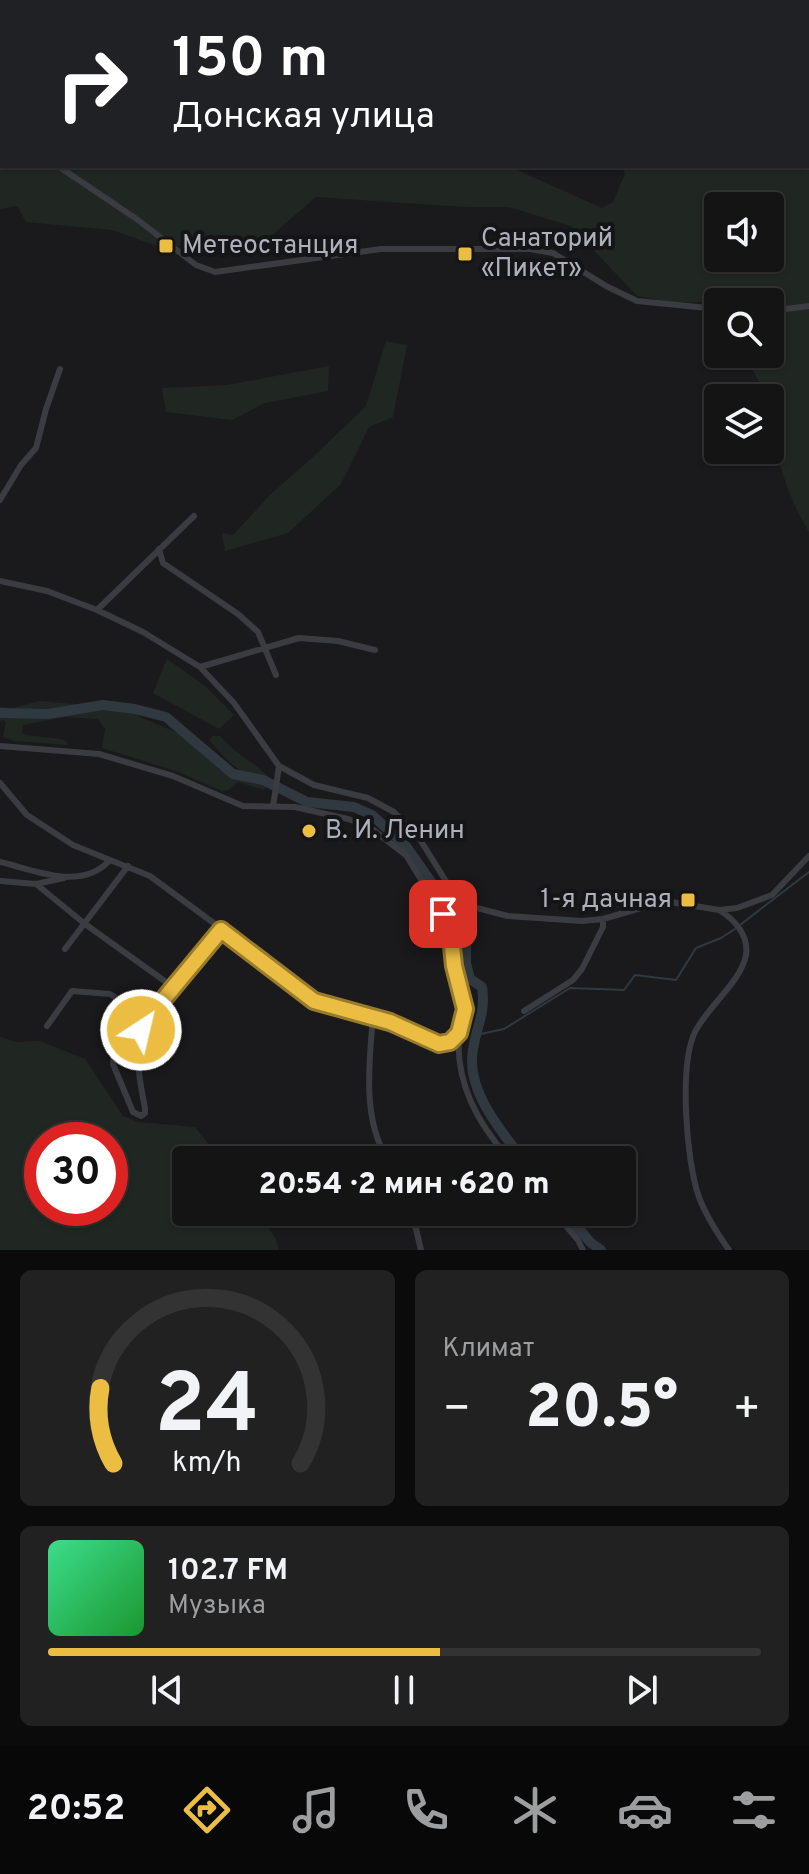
<!DOCTYPE html>
<html lang="ru">
<meta charset="utf-8">
<style>
body{margin:0;font-family:Overpass,sans-serif;background:#212122;color:#f1f3f6;height:100vh;display:flex;flex-direction:column;font-size:30px;white-space:nowrap}
*{box-sizing:border-box;margin:0}
p{font-size:26px;color:#9d9ea0}
.icon{flex:none;width:44px;height:44px;fill:none;stroke:currentColor;stroke-width:2;stroke-linecap:round;stroke-linejoin:round}
.map{position:relative;height:1250px;overflow:hidden}
.sheet{display:flex;flex-direction:column;gap:20px;padding:20px;background:#0b0b0c;flex:1}
.sheet>*{flex:none}
.hud{position:absolute;left:0px;top:0px;width:810px;height:168px;box-shadow:0 2px 6px #0004,0 0 0 2px #333334;background:#202124;color:#fff;overflow:hidden}
.tools{position:absolute;left:704px;top:192px;display:grid;gap:16px}
.tools a{display:grid;place-items:center;width:80px;height:80px;border-radius:8px;background:#141415;box-shadow:0 2px 6px #0004,0 0 0 2px #333334;font-size:40px}
.speed{position:absolute;left:24px;top:1122px;display:flex;gap:16px;font-size:40px;font-weight:700;text-align:center}
.speed>*{display:grid;place-content:center;width:104px;height:104px;border-radius:50%;background:#141415;box-shadow:0 2px 6px #0004,0 0 0 2px #333334;line-height:1}
.speed .limit{border:12px solid #d22;background:#fff;color:#111}
.pin{position:absolute;display:grid;place-items:center;width:68px;height:68px;color:#fff;margin:-34px;border-radius:16px;box-shadow:0 4px 12px #0006}
.me{position:absolute;width:88px;margin:-44px;rotate:35deg;stroke-linejoin:round;filter:drop-shadow(0 0 6px #0008)}
.turn{display:flex;align-items:center;gap:28px;height:168px;padding:0 40px;font-size:36px}
.turn .icon{width:104px;height:104px;stroke-width:2.5}
.turn b{display:block;font-size:56px;line-height:68px}
.big{font-size:60px;font-weight:800;line-height:1.1}
.sheet .tile{flex:1;display:flex;flex-direction:column;justify-content:center;gap:12px;min-width:0;padding:0 28px;border-radius:12px;background:#212122}
.sheet .dial{align-items:center;gap:0}
.dial svg{height:208px;overflow:visible;fill:none;stroke:#333334;stroke-width:7;stroke-linecap:round;text-anchor:middle}
.dial text{fill:#f1f3f6;stroke:none}
.song{display:flex;align-items:center;gap:24px}
.cover{width:96px;height:96px;border-radius:12px;background:linear-gradient(135deg,hsl(150 70% 55%),hsl(130 70% 35%))}
.played{height:8px;border-radius:4px;background:linear-gradient(90deg,#ebbd43 55%,#333334 55%)}
.keys{display:flex;justify-content:space-around;direction:ltr}
.heat{display:flex;justify-content:space-between;align-items:center;font-size:44px;direction:ltr}
.sheet .tiles{flex:1;display:grid;gap:20px;grid-template-columns:1fr 1fr}
.tile:last-child{grid-column:span 2}
.trip{position:absolute;left:172px;top:1146px;width:464px;height:80px;border-radius:8px;background:#141415;box-shadow:0 2px 6px #0004,0 0 0 2px #333334;font-weight:800;line-height:80px;text-align:center}
.tab-bar{display:flex;height:128px;justify-content:space-around;align-items:center;background:#080808;color:#9d9ea0}
.tab-bar .icon{width:56px;height:56px}
.tab-bar .selected{color:#ebbd43}
.tab-bar b{font-size:36px;color:#f1f3f6}
.map>svg:first-child{display:block}
</style>
<div class="map">
<svg width="809" height="1250" viewBox="0 0 809 1250">
<rect width="100%" height="100%" fill="#1a1a1c"/>
<path fill="#202722" fill-rule="evenodd" d="M391,0H809V532C786,494 770,442 770,398H766C762,380 750,374 749,354H770V302H669L637,296L571,226L509,207H465L316,197L264,242L222,235L180,246H157L112,230L26,222L17,206L0,209V93L2,166H508L602,208L613,202L625,174L621,166H808V2ZM718,206H770V258H718Z
M386,341L407,345L393,417L369,427L341,484L288,533L225,551L222,533L233,535L270,495L314,456L366,406Z
M329,366L328,391L265,403L232,420L166,412L162,388L227,385Z
M167,659L205,686L234,715L219,729L153,693Z
M39,701L75,704L82,710L104,708L136,712L142,718L183,735L229,775L267,785L264,790L238,782L229,790L222,791L176,771L102,748L105,729L98,719L65,717L23,725L22,732L26,735L62,739L68,743L67,745L15,741L3,737L6,723L4,720L0,721V707L13,708Z
M212,736H220C233,752 255,763 269,777C238,776 229,762 210,741Z
M0,1037L16,1042L40,1041L85,1059L123,1116L138,1122L195,1127L221,1160H186V1212H257L276,1239L279,1250H0ZM42,1140H110V1208H42Z"/>
<g fill="none" stroke-linecap="round" stroke-linejoin="round">
<path stroke="#303840" stroke-width="2" d="M352,2L353,0
M0,53L2,52
M740,925L809,872
M476,1035L504,1029L570,988L624,990L635,975L676,980L696,948L721,938L735,929"/>
<path stroke="#303840" stroke-width="10" d="M0,713L48,714L103,705L135,709L166,717L233,774L263,780L307,802L354,807L372,815L406,846L460,923L466,936V963L470,979L482,987C487,1017 472,1033 472,1061C472,1097 502,1132 523,1160
M565,1212L590,1242L601,1250"/>
<path stroke="#3b3c41" stroke-width="6" d="M4,0L8,2
M176,0L182,2
M331,0L334,2
M99,2L104,0
M297,2L303,0
M0,88H2
M0,160L2,159
M58,166L138,220L196,265L215,272L381,249H530L553,253L606,286L637,301L718,309
M770,311L809,306
M0,500L21,465L36,448L46,409L60,369
M159,549L163,563L238,614L258,632L276,675
M0,581L47,591L97,610L143,632L200,667L234,703L279,766L314,785L368,798L394,812L419,838L454,894L473,907L508,916L582,921L603,919L665,901L719,910L737,908L772,895L809,856
M97,610L194,516
M200,667L299,638L338,641L375,650
M0,746L99,754L173,776L243,806L295,807L348,819L368,826L406,855L448,924L454,966L465,1009L459,1033L450,1042L439,1044L390,1022L314,1001L246,947L150,876L110,860C81,892 35,870 0,862
M0,783L27,815L73,845L110,860
M273,807L279,766
M0,881L36,884L64,878
M36,884L85,924L173,987
M719,910C734,919 749,935 746,955C741,982 708,1006 695,1032C679,1065 686,1161 699,1197C706,1216 717,1233 729,1250
M65,949L128,866
M524,1011L573,980L582,969L603,927V919
M373,1017C369,1063 362,1120 388,1160
M47,1026L72,991L110,994L148,1018
M459,1033C455,1083 478,1124 510,1160
M114,1052L113,1064L133,1112L141,1116L145,1113V1108C139,1078 132,1046 148,1018L221,930
M412,1212L421,1250
M554,1212L578,1240L583,1250"/>
</g>
<g fill="none" stroke-linecap="round" stroke-linejoin="round">
<defs>
<path id="route" d="M141,1030L148,1018L221,930L314,1001L390,1022L439,1044L450,1042L459,1033L465,1009L454,966L451,936L443,914"/>
</defs>
<use href="#route" stroke="#997b2c" stroke-width="20"/>
<use href="#route" stroke="#ebbd43" stroke-width="14"/>
</g>
<g fill="#ebbd43" stroke="#151517" stroke-width="3">
<rect x="158" y="238" width="16" height="16" rx="4"/>
<rect x="457" y="246" width="16" height="16" rx="4"/>
<circle cx="309" cy="831" r="8"/>
<rect x="680" y="892" width="16" height="16" rx="4"/>
</g>
<g text-anchor="middle" dominant-baseline="central" stroke-width="8" stroke-linejoin="round" paint-order="stroke">
<g font-size="26" fill="#adb1bb" stroke="#151517" text-anchor="start">
<text x="481" y="239">Санаторий<tspan x="481" dy="30">«Пикет»</tspan></text>
<text x="182" y="246">Метеостанция</text>
<text x="325" y="831">В. И. Ленин</text>
<text x="672" y="900" text-anchor="end">1-я дачная</text>
</g>
</g>
</svg>
<div class="tools">
<a><svg class="icon" aria-label="sound" viewBox="0 0 24 24"><path d="M4 9h4l5-4v14l-5-4H4zM17 9q2 3 0 6"/></svg></a>
<a><svg class="icon" aria-label="search" viewBox="0 0 24 24"><circle cx="10" cy="10" r="6"/><path d="M15 15l6 6"/></svg></a>
<a><svg class="icon" aria-label="layers" viewBox="0 0 24 24"><path d="M12 4l9 5-9 5-9-5zM3 14l9 5 9-5"/></svg></a>
</div>
<div class="speed"><div class="limit">30</div></div>
<div class="pin" style="left:443px;top:914px;background:#d93025"><svg class="icon" aria-label="arrive" viewBox="0 0 24 24"><path d="M6 21V4h12l-3 4 3 4H6"/></svg></div>
<svg class="me" style="left:141px;top:1030px" viewBox="-20 -20 40 40"><circle r="17" fill="#ebbd43" stroke="#fff" stroke-width="3"/><path d="M0-11L8 9 0 5-8 9z" fill="#fff"/></svg>
<div class="trip">20:54 · 2 мин · 620 m</div>
<div class="hud">
<div class="turn"><svg class="icon" aria-label="right" viewBox="0 0 24 24"><path d="M7 20v-9h11M14 6l5 5-5 5"/></svg><div><b>150 m</b>Донская улица</div></div>
</div>
</div>
<section class="sheet">
<div class="tiles">
<div class="tile dial"><svg viewBox="0 0 100 80">
<path d="M14 69A42 42 0 1 1 86 69"/>
<path d="M14 69A42 42 0 0 1 9 40" stroke="#ebbd43"/>
<text x="50" y="56" font-size="32" font-weight="700">24</text>
<text x="50" y="72" font-size="11">km/h</text>
</svg></div>
<div class="tile"><p>Климат</p>
<div class="heat"><a>−</a><b class="big">20.5°</b><a>+</a></div>
</div>
<div class="tile">
<div class="song"><i class="cover"></i><div><b>102.7 FM</b><p>Музыка</p></div></div>
<div class="played"></div>
<div class="keys"><svg class="icon" aria-label="previous" viewBox="0 0 24 24"><path d="M18 5L8 12l10 7zM5 5v14"/></svg><svg class="icon" aria-label="pause" viewBox="0 0 24 24"><path d="M8 5v14M16 5v14"/></svg><svg class="icon" aria-label="next" viewBox="0 0 24 24"><path d="M6 5l10 7-10 7zM19 5v14"/></svg></div>
</div>
</div>
</section>
<nav class="tab-bar">
<b>20:52</b>
<svg class="icon selected" aria-label="directions" viewBox="0 0 24 24"><path d="M12 3l9 9-9 9-9-9zM9 14v-3h6M13 9l2 2-2 2"/></svg>
<svg class="icon" aria-label="music" viewBox="0 0 24 24"><path d="M9 18V5l10-2v13"/><circle cx="6" cy="18" r="3"/><circle cx="16" cy="16" r="3"/></svg>
<svg class="icon" aria-label="phone" viewBox="0 0 24 24"><path d="M5 4h4l2 5-3 2q2 4 5 5l2-3 5 2v4C11 20 4 13 5 4z"/></svg>
<svg class="icon" aria-label="climate" viewBox="0 0 24 24"><path d="M12 3v18M4 7l16 10M4 17L20 7"/></svg>
<svg class="icon" aria-label="car" viewBox="0 0 24 24"><path d="M5 17H2v-5l4-1 3-4h7l3 4 3 1v5h-3M9 17h6M6 11h13"/><circle cx="7" cy="17" r="2"/><circle cx="17" cy="17" r="2"/></svg>
<svg class="icon" aria-label="filters" viewBox="0 0 24 24"><path d="M4 7h16M4 17h16"/><circle cx="9" cy="7" r="2"/><circle cx="15" cy="17" r="2"/></svg>
</nav>
